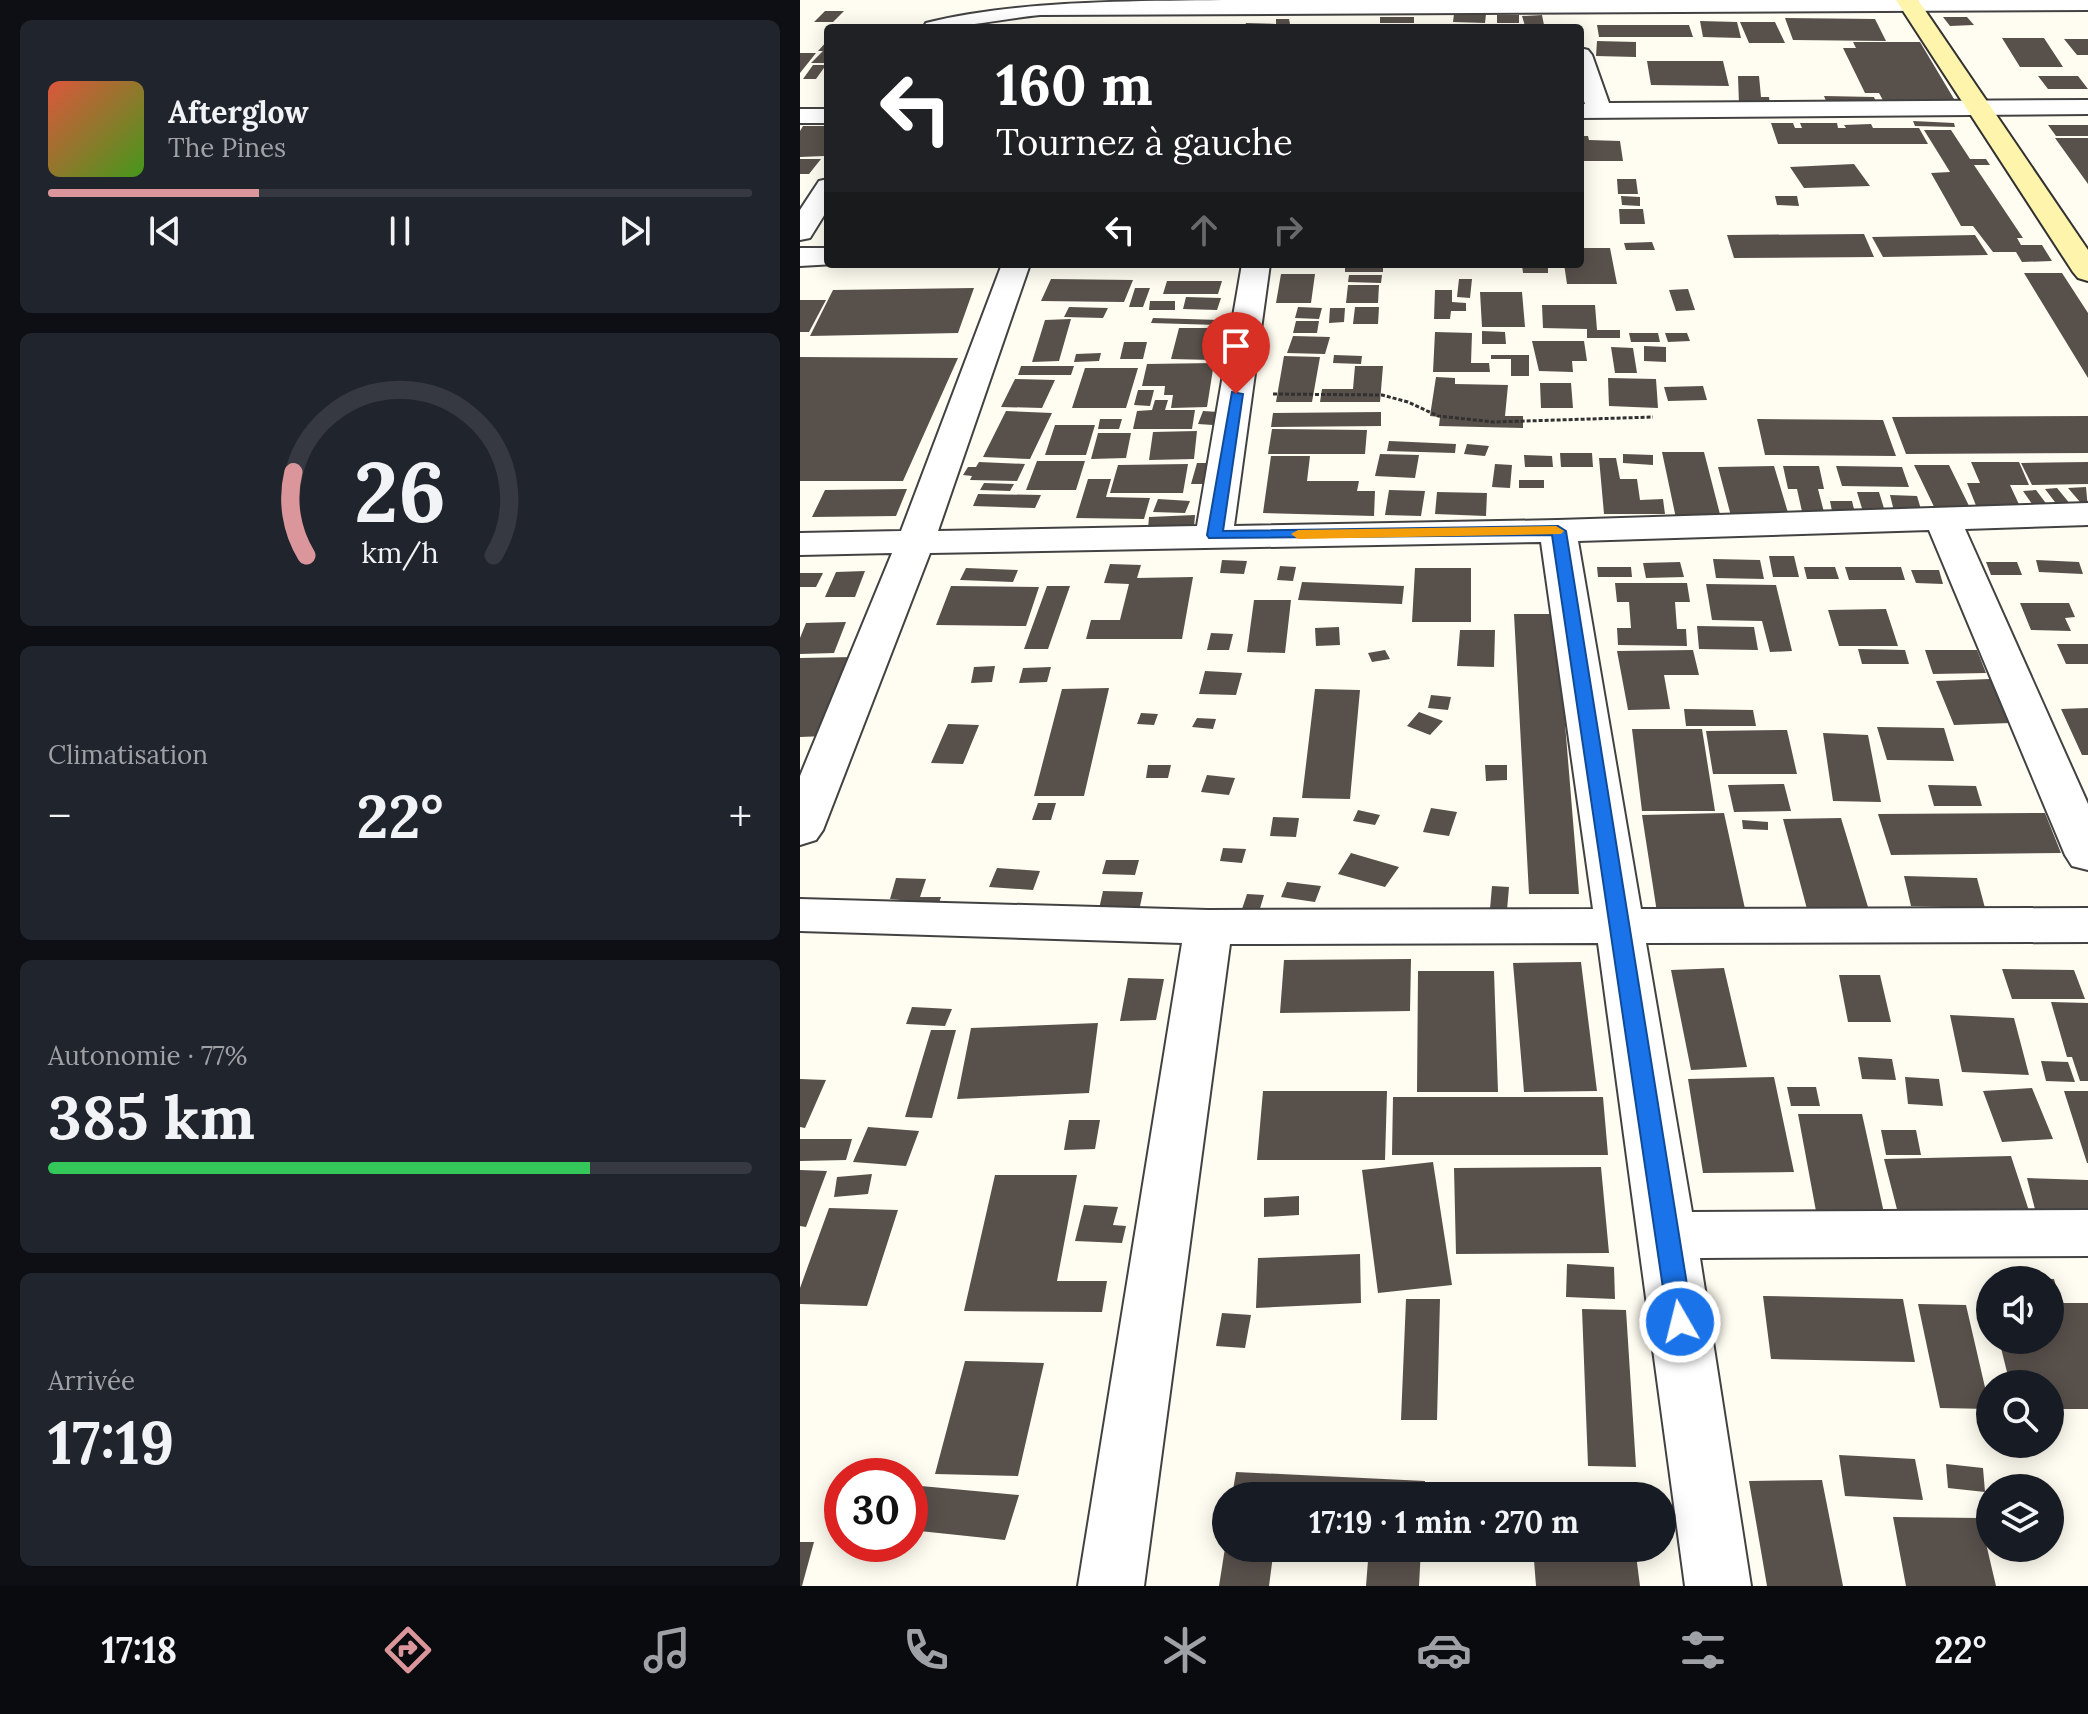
<!DOCTYPE html>
<html lang="fr">
<meta charset="utf-8">
<style>
body{margin:0;font-family:Lora,serif;background:#20242c;color:#f1f3f6;height:100vh;display:flex;flex-direction:column;font-size:30px;white-space:nowrap}
*{box-sizing:border-box;margin:0}
p{font-size:26px;color:#9ea1a6}
.icon{flex:none;width:44px;height:44px;fill:none;stroke:currentColor;stroke-width:2;stroke-linecap:round;stroke-linejoin:round}
.map{position:relative;flex:1;overflow:hidden}
.side{display:flex;flex-direction:column;gap:20px;padding:20px;background:#0d0f14;width:800px}
.side>*{flex:none}
.banner{position:absolute;left:24px;top:24px;width:760px;height:244px;border-radius:8px;box-shadow:0 4px 20px #0003;background:#202124;color:#fff;overflow:hidden}
.buttons{position:absolute;left:1176px;top:1266px;display:grid;gap:16px}
.buttons a{display:grid;place-items:center;width:88px;height:88px;border-radius:50%;background:#171b24;box-shadow:0 4px 20px #0003;font-size:40px}
.speed{position:absolute;left:24px;top:1458px;display:flex;gap:16px;font-size:40px;font-weight:700;text-align:center}
.speed>*{display:grid;place-content:center;width:104px;height:104px;border-radius:50%;background:#171b24;box-shadow:0 4px 20px #0003;line-height:1}
.speed .limit{border:12px solid #d22;background:#fff;color:#111}
.pin{position:absolute;display:grid;place-items:center;width:68px;height:68px;color:#fff;margin:-82px -34px;border-radius:50% 50% 50% 0;rotate:-45deg;box-shadow:0 0 8px #0007}
.pin .icon{rotate:45deg}
.me{position:absolute;width:88px;margin:-44px;rotate:352deg;stroke-linejoin:round;filter:drop-shadow(0 0 6px #0008)}
.turn{display:flex;align-items:center;gap:28px;height:168px;padding:0 40px;font-size:36px}
.turn .icon{width:104px;height:104px;stroke-width:2.5}
.turn b{display:block;font-size:56px;line-height:68px}
.lanes{display:flex;align-items:center;height:76px;padding:0 40px;background:#0003;justify-content:center;gap:40px;direction:ltr}
.lanes .off{opacity:.35}
.big{font-size:60px;font-weight:700;line-height:1.1}
.side .widget{flex:1;display:flex;flex-direction:column;justify-content:center;gap:12px;min-width:0;padding:0 28px;border-radius:12px;background:#20242c}
.side .dial{align-items:center;gap:0}
.dial svg{height:208px;overflow:visible;fill:none;stroke:#363941;stroke-width:7;stroke-linecap:round;text-anchor:middle}
.dial text{fill:#f1f3f6;stroke:none}
.song{display:flex;align-items:center;gap:24px}
.cover{width:96px;height:96px;border-radius:12px;background:linear-gradient(135deg,hsl(10 70% 55%),hsl(100 70% 35%))}
.played{height:8px;border-radius:4px;background:linear-gradient(90deg,#db969c 30%,#363941 30%)}
.keys{display:flex;justify-content:space-around;direction:ltr}
.heat{display:flex;justify-content:space-between;align-items:center;font-size:44px;direction:ltr}
.charge{height:12px;border-radius:6px;background:linear-gradient(90deg,#34c759 77%,#363941 0)}
.trip{position:absolute;left:412px;top:1482px;width:464px;height:80px;border-radius:40px;background:#171b24;box-shadow:0 4px 20px #0003;font-weight:700;line-height:80px;text-align:center}
.menu{display:flex;height:128px;justify-content:space-around;align-items:center;background:#090b0e;color:#9ea1a6}
.menu .icon{width:56px;height:56px}
.menu .on{color:#db969c}
.menu b{font-size:36px;color:#f1f3f6}
main{display:flex;flex:1;min-height:0}
.map>svg:first-child{display:block}
</style>
<main>
<section class="side">
<div class="widget">
<div class="song"><i class="cover"></i><div><b>Afterglow</b><p>The Pines</p></div></div>
<div class="played"></div>
<div class="keys"><svg class="icon" aria-label="previous" viewBox="0 0 24 24"><path d="M18 5L8 12l10 7zM5 5v14"/></svg><svg class="icon" aria-label="pause" viewBox="0 0 24 24"><path d="M8 5v14M16 5v14"/></svg><svg class="icon" aria-label="next" viewBox="0 0 24 24"><path d="M6 5l10 7-10 7zM19 5v14"/></svg></div>
</div>
<div class="widget dial"><svg viewBox="0 0 100 80">
<path d="M14 69A42 42 0 1 1 86 69"/>
<path d="M14 69A42 42 0 0 1 9 37" stroke="#db969c"/>
<text x="50" y="56" font-size="32" font-weight="700">26</text>
<text x="50" y="72" font-size="11">km/h</text>
</svg></div>
<div class="widget"><p>Climatisation</p>
<div class="heat"><a>−</a><b class="big">22°</b><a>+</a></div>
</div>
<div class="widget"><p>Autonomie · 77%</p><b class="big">385 km</b><div class="charge"></div></div>
<div class="widget"><p>Arrivée</p><b class="big">17:19</b></div>
</section>
<div class="map">
<svg width="1288" height="1586" viewBox="0 0 1288 1586">
<rect width="100%" height="100%" fill="#fffcf1"/>
<path fill="#58504b" d="M25,11H44L33,22H14Z
M654,14H686L685,23L653,22Z
M697,15H719V23H697Z
M742,15L744,25L725,26L722,16Z
M580,17H614V23H580Z
M1143,17H1167L1174,25L1150,26Z
M985,18L1075,19L1086,41L993,40Z
M476,19H489L490,24H500L499,28H444L446,23L476,24Z
M900,21L937,22L941,38L903,37Z
M940,22H975L985,43H949Z
M797,25H889L893,37H799Z
M1202,38H1244L1263,67H1220Z
M1264,39H1288V55H1277Z
M28,40V63H11L23,51H18Z
M797,41L836,42V57L796,56Z
M1053,42H1120L1157,104H1085L1079,93H1065L1043,48H1056Z
M0,53H16L0,73Z
M847,61H923L929,86L851,85Z
M13,65H26L16,79H3Z
M938,76H959L961,97H969L970,105L939,104Z
M1238,76H1278L1288,89H1248Z
M1024,96L1074,97L1076,102L1026,101Z
M1113,121L1154,123L1155,127L1115,126Z
M971,123H993L995,128H1002L1000,123H1037L1038,128H1046L1044,125L1071,124L1073,128H1119L1128,144H978Z
M1248,125H1288V136H1256Z
M3,126H28V151L24,156L0,157V131Z
M1124,130H1151L1170,159H1186L1190,165H1174L1223,238H1217L1221,245H1242L1252,261L1222,262L1216,252H1193L1173,226H1161L1131,173L1150,172Z
M780,136H788L789,140L820,141L823,161H780Z
M1255,138H1288V184Z
M0,159H21L9,174H0Z
M1054,164L1070,186L1004,188L990,167Z
M817,179H836L838,194H818Z
M821,196L840,197V206L822,205Z
M975,196H997L999,206L977,205Z
M819,209H843L845,224H820Z
M1064,234L1074,257L934,258L927,235Z
M1175,235L1188,255L1083,257L1072,237Z
M852,242L855,250H826L824,243Z
M780,248H810L817,284H767L764,264H780Z
M639,264H693V268H639Z
M722,265H748V273H723Z
M545,267H583V272H545Z
M1224,273H1262L1288,313V378Z
M481,274H515L511,303H476Z
M549,275H582L581,283L548,282Z
M251,279L333,280L324,302L241,301Z
M659,279H672L670,298L657,297Z
M367,281H422L418,294H363Z
M548,285H579L578,303H546Z
M174,288L158,333L10,336L33,290Z
M335,288H350L343,307H329Z
M888,289L895,310L876,311L869,290Z
M635,290H652V302L666,303V311H651L650,319H634Z
M680,292H722L725,327H682Z
M386,297L421,298L417,310L383,309Z
M0,300H26L9,332H0Z
M350,301H375V310H349Z
M742,305H795L797,330H820V338H787V329L743,328Z
M269,307L308,308L303,318L264,317Z
M498,307L522,308L519,319L495,318Z
M555,307H579L578,324H553Z
M530,308H545L544,322L529,323Z
M353,318L420,320L418,325L351,323Z
M271,319L259,361L232,362L245,320Z
M496,321H519L517,333H493Z
M379,328H419L413,360L371,359Z
M682,331L705,332L706,344H682Z
M635,332L672,333L671,363H689L690,372H633Z
M829,333H858L860,342H831Z
M865,333H887L890,341L868,342Z
M493,336L530,337L525,354L487,353Z
M732,341H784L787,361H772L773,372L739,371Z
M324,342H347L343,359H320Z
M844,346L866,347V362L844,361Z
M811,347L833,348L837,373H815Z
M301,353L299,361L274,362L276,354Z
M534,355L562,356L561,364L533,363Z
M691,355H729V376H711V359H691Z
M484,356L520,357L512,402H476Z
M0,357L158,358L103,481H0Z
M414,363L407,407L371,408L373,395H364L365,386H342L347,364Z
M221,366H274L271,375H218Z
M555,366H583L580,402H520L522,389H553Z
M285,368H338L326,408H272Z
M636,377L655,378V384L708,385L705,416H723V428L639,426L640,417L630,416Z
M808,378L856,379L858,408L809,406Z
M215,379L255,380L242,408L201,407Z
M740,383H771L773,408H741Z
M903,386L907,400L868,401L864,387Z
M338,390H354L350,406L334,405Z
M355,400H368L365,410H395L392,429H333L337,411L352,410Z
M206,411L252,413L230,459L183,457Z
M403,411L418,412L413,425L398,424Z
M581,412V426L471,427L473,413Z
M1288,416V453L1106,454L1092,417Z
M300,419H322L319,429H298Z
M957,419L1083,420L1096,456L965,455Z
M255,425H295L286,455H245Z
M472,429L567,430L565,454H468Z
M397,431L394,459L349,460L353,432Z
M298,433H331L326,458L291,459Z
M589,441L656,444L655,453L587,451Z
M667,444L689,446L685,456L664,454Z
M862,452H904L922,522L877,523Z
M760,453H792L793,467H761Z
M580,454L619,455L615,478L575,476Z
M823,454L853,455V465L823,463Z
M724,455L752,456L753,467H725Z
M471,456H510L507,481H559L557,491H575L574,516L463,513Z
M799,458H816L820,479H837L840,500L863,499L865,514H804Z
M237,461H285L276,490H226Z
M179,462L225,464L217,481L170,480L172,476L163,475L168,467H176Z
M1171,462H1219L1229,485H1210L1223,513H1179L1167,483H1180Z
M1288,462V484L1232,485L1221,463Z
M397,463H412L407,484H391Z
M388,464L383,493H310L318,465Z
M695,464L712,465L710,488L692,487Z
M1114,465H1149L1172,512L1137,513Z
M974,466L989,516H931L918,467Z
M983,466H1019L1024,489H1018L1025,516H1003L997,489H988Z
M1036,466L1102,467L1109,487L1042,486Z
M288,479H311L306,497L350,498L344,519L276,518Z
M719,480H744V488H719Z
M184,483L214,484L210,491L180,490Z
M1286,487L1288,509H1286L1268,488Z
M1257,488L1271,505L1258,506L1245,489Z
M107,489L96,516L12,517L25,490Z
M589,490L625,491L621,516L585,515Z
M1236,490L1251,510L1237,511L1223,491Z
M637,492L687,493L686,516L635,514Z
M1057,492H1079L1086,515H1064Z
M178,494L241,495L235,508L173,506Z
M1090,495L1117,496L1123,516L1095,515Z
M358,499L390,501L385,513L353,512Z
M1030,501H1052L1056,517L1033,516Z
M395,515L394,528L348,529L349,517Z
M969,556H994L999,577H973Z
M913,559L960,560L964,579L916,578Z
M422,560L447,561L444,574L420,573Z
M1236,560L1279,562L1283,574L1239,572Z
M880,562L884,577L846,578L843,563Z
M1186,562H1217L1222,575H1191Z
M310,564L341,565L337,578L393,577L382,639H286L291,620H320L329,584L304,583Z
M480,566L496,567L493,581L477,580Z
M797,567H831L832,577H798Z
M1004,567H1035L1039,579H1007Z
M1045,567H1101L1105,580H1049Z
M166,568L218,570L213,582L160,580Z
M615,568H671V622H612Z
M1111,570H1139L1143,584L1116,583Z
M65,571L55,597H25L36,572Z
M0,573H23L16,587H0Z
M502,582L604,586L602,604L498,600Z
M815,583H887L890,602H875L877,629H886L887,646L818,645L817,628H831L829,602H817Z
M906,584L976,585L992,651L970,652L962,621L912,620Z
M151,586L239,587L226,626L136,625Z
M247,586H270L248,649H224Z
M454,600H491L485,653L447,652Z
M1220,603H1269L1275,617L1265,618L1271,631L1231,630Z
M1086,609L1098,646H1039L1028,610Z
M714,614H756L779,894H729Z
M46,622L34,653L0,654V638L6,623Z
M897,626L954,627L958,650L899,649Z
M539,627L540,645L516,646L515,628Z
M660,630H695L694,667L657,666Z
M411,633L433,634L429,650H407Z
M1257,644H1288V664H1266Z
M1058,649L1105,650L1109,664H1062Z
M585,650L590,659L572,662L568,653Z
M893,650L899,675H864L870,709L828,710L817,651Z
M1125,650H1177L1186,673L1133,674Z
M54,657L25,736L0,737V658Z
M195,666L192,682L171,683L174,667Z
M251,667L247,682L219,683L223,668Z
M405,671L442,673L436,695L399,694Z
M1190,679L1210,723L1154,725L1136,681Z
M309,688L284,796H234L262,689Z
M515,689L560,690L550,799L502,798Z
M631,695L651,697L648,710L628,708Z
M1288,708V755H1282L1261,709Z
M884,709L953,710L956,726H886Z
M619,712L643,721L630,735L607,726Z
M341,713L358,714L354,725L337,724Z
M397,718L416,719L413,729L392,727Z
M148,724L179,725L163,764L131,763Z
M1077,727L1144,728L1154,761L1087,760Z
M832,729H902L915,811H842Z
M987,730L997,774H913L906,731Z
M1023,733L1068,735L1081,802L1033,801Z
M348,765H371L368,778H346Z
M685,765H707V780L686,781Z
M407,775L435,778L429,795L401,792Z
M984,784L991,811L934,812L928,785Z
M1128,785L1176,786L1182,806H1134Z
M238,803H256L251,820H232Z
M631,808L657,812L649,836L623,832Z
M558,810L580,815L575,825L553,821Z
M924,813L947,918L858,919L842,815Z
M1245,813L1261,853L1091,855L1078,814Z
M473,817L499,818L496,837L470,836Z
M1041,818L1068,907L1007,909L983,819Z
M942,820L968,822V830L943,829Z
M423,848L446,849L442,863L420,861Z
M551,853L599,867L585,887L538,874Z
M306,860H339L335,875L302,874Z
M197,868L240,871L233,890L189,887Z
M1104,876L1177,878L1185,908L1111,906Z
M96,878L126,879L120,897H141L136,912H98L101,900L90,899Z
M487,882L521,886L515,902L481,897Z
M692,886L709,887L707,910L690,909Z
M303,891L343,892L339,911L299,909Z
M447,894L464,895L456,922L438,921Z
M611,959L610,1011L480,1013L484,960Z
M781,962L797,1091L724,1092L713,963Z
M924,968L947,1067L891,1070L871,970Z
M1202,969L1274,970L1285,999H1212Z
M618,971H694L698,1092H617Z
M1039,975H1080L1091,1022H1048Z
M328,978L364,979L356,1020L320,1021Z
M1251,1002L1288,1003V1081H1280L1272,1057H1267Z
M112,1007L152,1009L145,1026L106,1024Z
M1150,1015L1214,1018L1229,1075L1162,1072Z
M298,1023L289,1093L157,1099L171,1028Z
M131,1030H156L132,1118L105,1117Z
M1058,1057L1092,1059L1096,1080L1062,1079Z
M1241,1061L1268,1062L1275,1082L1246,1081Z
M974,1077L994,1172L903,1173L888,1079Z
M1105,1077L1139,1079L1143,1106L1108,1104Z
M0,1079L26,1080L5,1128L0,1127Z
M987,1087H1016L1020,1106H991Z
M1232,1088L1253,1139L1202,1142L1183,1091Z
M463,1091H587L585,1160H457Z
M1264,1091H1288V1163H1287Z
M593,1097H803L808,1155H592Z
M998,1114H1062L1086,1222H1018Z
M269,1120H300L295,1149L264,1150Z
M68,1127L119,1131L106,1166L53,1162Z
M1081,1130H1116L1121,1155H1086Z
M0,1139H52L46,1160L0,1161Z
M1211,1156L1231,1217L1100,1221L1084,1159Z
M633,1162L652,1285L578,1293L562,1170Z
M801,1167L809,1253L656,1254L654,1168Z
M0,1170L27,1171L6,1227L0,1226Z
M72,1174L68,1194L34,1197L37,1177Z
M195,1175H277L257,1281H307L302,1312L164,1311Z
M1227,1178L1288,1180V1227L1239,1225Z
M499,1196V1215L464,1217V1198Z
M284,1205L318,1207L313,1225L326,1226L322,1243L275,1241Z
M29,1208L98,1210L67,1306L0,1304V1288Z
M560,1254L561,1303L456,1308L458,1258Z
M767,1264L814,1267L815,1299L766,1297Z
M1250,1279H1254L1261,1303H1288V1409H1250V1384H1210L1199,1340H1250Z
M963,1296L1103,1299L1115,1362L971,1359Z
M606,1299H640L637,1420H601Z
M1118,1304L1166,1305L1190,1409L1140,1408Z
M782,1309L826,1310L836,1467L788,1466Z
M422,1313L451,1315L445,1348L416,1346Z
M165,1361L244,1363L218,1476L135,1474Z
M1039,1455L1115,1459L1123,1500L1045,1496Z
M1146,1464L1183,1468L1185,1492L1148,1488Z
M436,1472L625,1481L624,1496H432Z
M1022,1480L1043,1586H967L949,1481Z
M110,1485L219,1495L205,1540L110,1530Z
M1093,1517L1180,1518L1196,1586H1106Z
M0,1542H14L2,1586H0Z
M425,1548H474L469,1586H419Z
M569,1548H621L619,1586H566Z
M836,1555L840,1586H736L734,1560Z"/>
<g fill="none" stroke-linecap="round" stroke-linejoin="round">
<defs>
<path id="street" d="M435,0H1288V10L240,15C201,19 162,28 123,28L126,23C216,0 339,1 435,0Z
M780,48L788,50L792,55L809,103L1288,100V114L780,118V104H785L780,89Z
M0,109H28V123H0Z
M28,179V209L10,238L0,240V210L19,181Z
M0,248H28V264H35L0,266Z
M202,264H230L138,531L397,526L442,264H470L434,526L758,520L1288,503V525L1165,529L1288,804V870L1272,866L1265,855L1129,530L778,541L841,909L1288,908V942L846,943L892,1212L1288,1210V1256L900,1258L951,1586H885L798,943L430,944L344,1586H278L382,943L0,931V899L408,910L793,909L741,542L130,553L23,830L16,840L0,845V776L92,553L0,555V533L101,531Z"/>
<path id="secondary" d="M1096,0H1118L1288,250V281L1278,278L1273,272Z"/>
</defs>
<use href="#street" stroke="#424242" stroke-width="4"/>
<use href="#secondary" stroke="#313131" stroke-width="4"/>
<path stroke="#313131" stroke-width="3" stroke-dasharray="4 2" stroke-linecap="butt" d="M473,394L582,395L608,402L638,416L694,422L853,417"/>
<use href="#street" fill="#fff" fill-rule="evenodd"/>
<use href="#secondary" fill="#fff4ac" fill-rule="evenodd"/>
</g>
<path fill="#1a73e8" stroke="#114b97" stroke-width="2" d="M432,392L443,394L423,531L758,526L766,531L893,1322L889,1330L880,1333L872,1330L868,1322L752,535L409,538L407,535Z"/>
<path fill="#f59e0b" d="M756,526L764,531L761,534L498,539L491,534L498,530Z"/>
</svg>
<div class="buttons">
<a><svg class="icon" aria-label="sound" viewBox="0 0 24 24"><path d="M4 9h4l5-4v14l-5-4H4zM17 9q2 3 0 6"/></svg></a>
<a><svg class="icon" aria-label="search" viewBox="0 0 24 24"><circle cx="10" cy="10" r="6"/><path d="M15 15l6 6"/></svg></a>
<a><svg class="icon" aria-label="layers" viewBox="0 0 24 24"><path d="M12 4l9 5-9 5-9-5zM3 14l9 5 9-5"/></svg></a>
</div>
<div class="speed"><div class="limit">30</div></div>
<div class="pin" style="left:436px;top:394px;background:#d93025"><svg class="icon" aria-label="arrive" viewBox="0 0 24 24"><path d="M6 21V4h12l-3 4 3 4H6"/></svg></div>
<svg class="me" style="left:880px;top:1322px" viewBox="-20 -20 40 40"><circle r="17" fill="#1a73e8" stroke="#fff" stroke-width="3"/><path d="M0-11L8 9 0 5-8 9z" fill="#fff"/></svg>
<div class="trip">17:19 · 1 min · 270 m</div>
<div class="banner">
<div class="turn"><svg class="icon" aria-label="left" viewBox="0 0 24 24"><path d="M17 20v-9H6M10 6l-5 5 5 5"/></svg><div><b>160 m</b>Tournez à gauche</div></div>
<div class="lanes"><svg class="icon" aria-label="left" viewBox="0 0 24 24"><path d="M17 20v-9H6M10 6l-5 5 5 5"/></svg><svg class="icon off" aria-label="ahead" viewBox="0 0 24 24"><path d="M12 20V5M6 11l6-6 6 6"/></svg><svg class="icon off" aria-label="right" viewBox="0 0 24 24"><path d="M7 20v-9h11M14 6l5 5-5 5"/></svg></div>
</div>
</div>
</main>
<nav class="menu">
<b>17:18</b>
<svg class="icon on" aria-label="directions" viewBox="0 0 24 24"><path d="M12 3l9 9-9 9-9-9zM9 14v-3h6M13 9l2 2-2 2"/></svg>
<svg class="icon" aria-label="music" viewBox="0 0 24 24"><path d="M9 18V5l10-2v13"/><circle cx="6" cy="18" r="3"/><circle cx="16" cy="16" r="3"/></svg>
<svg class="icon" aria-label="phone" viewBox="0 0 24 24"><path d="M5 4h4l2 5-3 2q2 4 5 5l2-3 5 2v4C11 20 4 13 5 4z"/></svg>
<svg class="icon" aria-label="climate" viewBox="0 0 24 24"><path d="M12 3v18M4 7l16 10M4 17L20 7"/></svg>
<svg class="icon" aria-label="car" viewBox="0 0 24 24"><path d="M5 17H2v-5l4-1 3-4h7l3 4 3 1v5h-3M9 17h6M6 11h13"/><circle cx="7" cy="17" r="2"/><circle cx="17" cy="17" r="2"/></svg>
<svg class="icon" aria-label="filters" viewBox="0 0 24 24"><path d="M4 7h16M4 17h16"/><circle cx="9" cy="7" r="2"/><circle cx="15" cy="17" r="2"/></svg>
<b>22°</b>
</nav>
